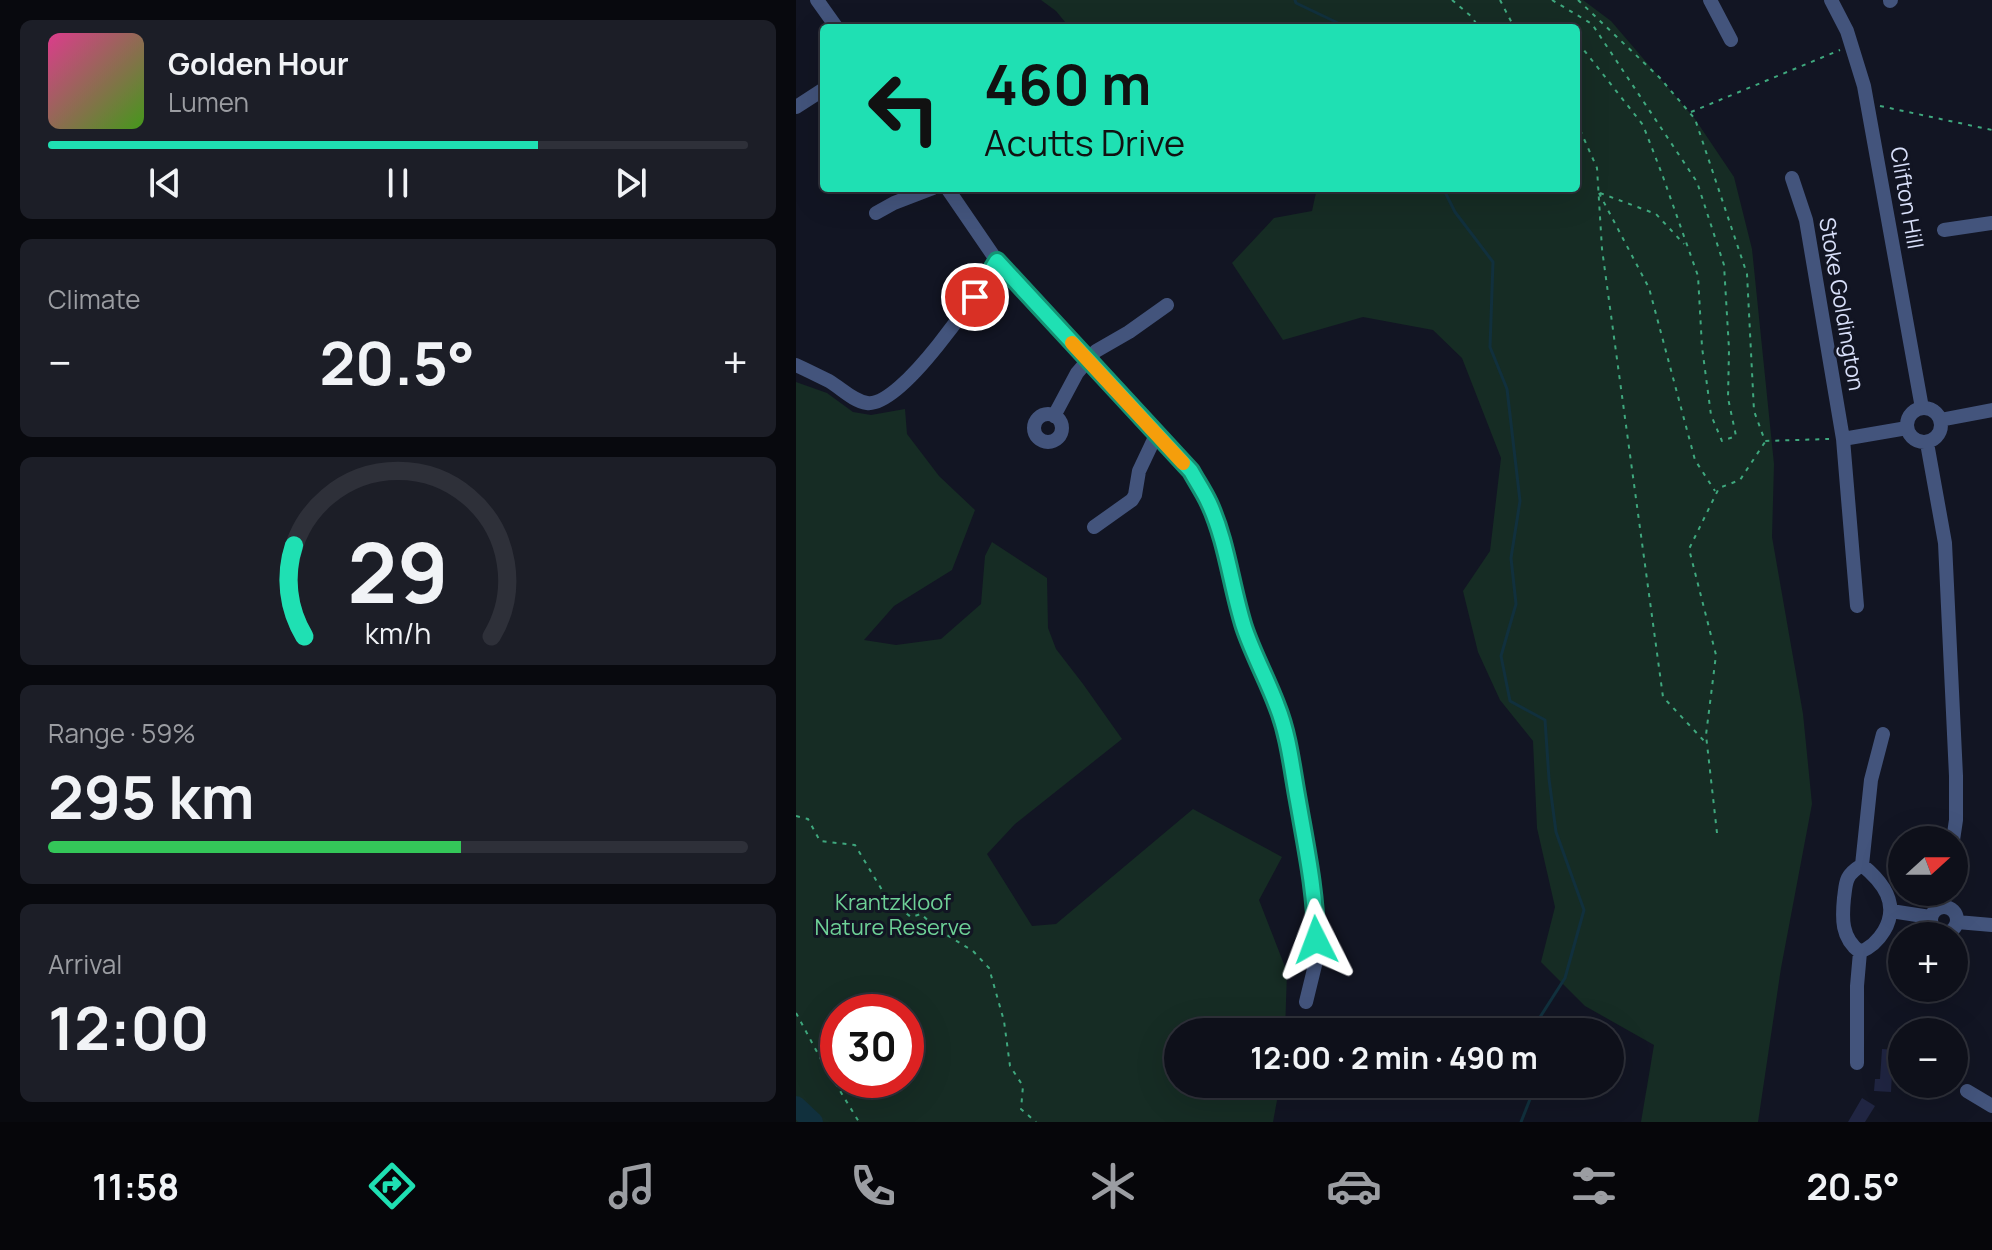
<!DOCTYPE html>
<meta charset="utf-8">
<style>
body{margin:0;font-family:Manrope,sans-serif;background:#1c1e27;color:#f1f3f6;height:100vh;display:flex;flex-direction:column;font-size:30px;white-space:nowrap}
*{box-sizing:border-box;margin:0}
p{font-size:26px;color:#9b9da2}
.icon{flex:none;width:44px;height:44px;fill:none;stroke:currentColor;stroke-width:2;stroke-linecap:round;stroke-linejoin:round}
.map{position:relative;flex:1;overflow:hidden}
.panel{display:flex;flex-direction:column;gap:20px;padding:20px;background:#08090e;width:796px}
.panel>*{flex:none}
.guide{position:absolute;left:24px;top:24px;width:760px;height:168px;border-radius:8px;box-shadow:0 8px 32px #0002,0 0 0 2px #2e3039;background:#1fe0b3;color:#111;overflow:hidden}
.needle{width:52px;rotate:69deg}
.tools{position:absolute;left:1092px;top:826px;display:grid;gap:16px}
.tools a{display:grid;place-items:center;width:80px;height:80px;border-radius:50%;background:#0e101a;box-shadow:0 8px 32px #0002,0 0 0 2px #2e3039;font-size:40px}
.speed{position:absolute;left:24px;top:994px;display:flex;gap:16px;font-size:40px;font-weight:700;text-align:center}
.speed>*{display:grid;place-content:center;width:104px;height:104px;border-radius:50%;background:#0e101a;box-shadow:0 8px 32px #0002,0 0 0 2px #2e3039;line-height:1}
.speed .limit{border:12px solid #d22;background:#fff;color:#111}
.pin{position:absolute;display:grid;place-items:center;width:68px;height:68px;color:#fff;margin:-34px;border:4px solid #fff;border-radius:50%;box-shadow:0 2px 8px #0007}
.me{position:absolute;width:88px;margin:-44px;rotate:357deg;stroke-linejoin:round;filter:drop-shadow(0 0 6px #0008)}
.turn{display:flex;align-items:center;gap:28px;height:168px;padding:0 32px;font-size:36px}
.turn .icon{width:104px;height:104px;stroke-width:2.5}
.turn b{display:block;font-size:56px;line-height:68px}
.big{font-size:60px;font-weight:700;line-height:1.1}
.panel .card{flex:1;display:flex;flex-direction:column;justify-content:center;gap:12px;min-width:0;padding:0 28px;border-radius:12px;background:#1c1e27}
.panel .dial{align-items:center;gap:0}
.dial svg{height:208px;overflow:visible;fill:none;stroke:#2e3039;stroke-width:7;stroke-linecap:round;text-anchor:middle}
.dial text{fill:#f1f3f6;stroke:none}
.song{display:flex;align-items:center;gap:24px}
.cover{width:96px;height:96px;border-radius:12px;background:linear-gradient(135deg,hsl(330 70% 55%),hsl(100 70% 35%))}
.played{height:8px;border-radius:4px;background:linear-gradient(90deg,#1fe0b3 70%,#2e3039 70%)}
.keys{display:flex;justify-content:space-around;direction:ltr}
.heat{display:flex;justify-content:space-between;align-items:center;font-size:44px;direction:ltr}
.charge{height:12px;border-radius:6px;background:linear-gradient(90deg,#34c759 59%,#2e3039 0)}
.trip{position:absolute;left:368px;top:1018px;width:460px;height:80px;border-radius:40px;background:#0e101a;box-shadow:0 8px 32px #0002,0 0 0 2px #2e3039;font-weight:700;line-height:80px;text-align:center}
.menu{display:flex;height:128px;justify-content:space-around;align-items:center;background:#06060a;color:#9b9da2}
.menu .icon{width:56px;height:56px}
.menu .current{color:#1fe0b3}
.menu b{font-size:36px;color:#f1f3f6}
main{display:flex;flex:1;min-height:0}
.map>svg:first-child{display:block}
</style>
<main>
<section class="panel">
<div class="card">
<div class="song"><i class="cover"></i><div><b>Golden Hour</b><p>Lumen</p></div></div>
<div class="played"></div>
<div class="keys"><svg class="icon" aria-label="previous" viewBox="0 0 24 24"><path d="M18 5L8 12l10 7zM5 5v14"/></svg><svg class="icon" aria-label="pause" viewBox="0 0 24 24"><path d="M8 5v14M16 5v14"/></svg><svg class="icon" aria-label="next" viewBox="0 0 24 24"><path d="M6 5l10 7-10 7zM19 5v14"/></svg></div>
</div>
<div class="card"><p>Climate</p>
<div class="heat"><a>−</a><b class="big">20.5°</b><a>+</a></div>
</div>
<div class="card dial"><svg viewBox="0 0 100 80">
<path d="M14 69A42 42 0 1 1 86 69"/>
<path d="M14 69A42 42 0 0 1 10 34" stroke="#1fe0b3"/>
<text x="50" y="56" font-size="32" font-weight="700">29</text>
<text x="50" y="72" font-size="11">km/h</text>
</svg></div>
<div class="card"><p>Range · 59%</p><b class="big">295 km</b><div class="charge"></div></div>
<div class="card"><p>Arrival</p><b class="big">12:00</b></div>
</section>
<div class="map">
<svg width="1196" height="1122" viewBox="0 0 1196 1122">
<rect width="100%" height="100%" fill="#121523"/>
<path fill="#162c24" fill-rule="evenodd" d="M245,0H787L815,21L899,119L938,177L956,249L978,464L976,537L1007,714L1016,804L985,968L962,1122H845L858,1045L789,1006L745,962L759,907L741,828L737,741L704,700L682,652L667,591L694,551L705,458L666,358L637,330L567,317L487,340L436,263L478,218L516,211L521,188H780V28H274L260,11Z
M0,382L31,393L57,412L75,415L109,409L111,434L143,476L179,510L156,570L98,606L68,640L100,645L145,639L185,604L189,556L196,542L251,578L252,628L260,649L287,684L326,739L219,824L191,854L236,926L260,924L397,809L486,857L463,900L491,972L489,1032H382V1084H484L477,1122H0ZM42,1012H110V1080H42Z"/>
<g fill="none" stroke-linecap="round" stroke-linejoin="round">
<path stroke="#11303d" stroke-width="3" d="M499,0L500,3L544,24L547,28
M647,188L659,212L697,262L694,347L711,389L724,501L715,558L720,604L705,656L714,701L749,720L753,779L760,832L788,910L769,978L739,1025L740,1032
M725,1122L740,1084"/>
<path stroke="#11303d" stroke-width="20" d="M0,1106L17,1122"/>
</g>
<path fill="#202542" d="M1086,1049L1101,1050L1100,1063L1106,1064L1105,1074L1096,1073L1095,1092L1078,1091L1079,1079H1084Z
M1066,1098L1079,1106L1069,1122H1052Z"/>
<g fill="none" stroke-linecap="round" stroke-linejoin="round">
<path stroke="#3fa87e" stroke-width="2" stroke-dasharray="4 6" stroke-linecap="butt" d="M656,0L676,17L683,28
M704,0L718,27L722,28
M756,0L796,24L901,182L928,265L933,349L932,398L940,436L926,441L915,415L906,347L902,276L866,174L847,125L780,40
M782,0L864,78L899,119L951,274L958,411L969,441L1033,439
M1084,106L1196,130
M895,112L1044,50
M780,121L801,168L806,249L867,697L911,744
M803,193L853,288L899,460L919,491
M804,193L860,214L888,244
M0,816L12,819L24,841L59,845L92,900L115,917L125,914L141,929L177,951L193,968L208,1021L214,1066L227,1086L225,1109L240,1122
M921,833L910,735L920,655L893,549L923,488L944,480L969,442
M0,1013L27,1063L63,1122"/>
<path stroke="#43547c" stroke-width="14" d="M21,0L41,28
M914,0L935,40
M1035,0L1051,31L1068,86L1126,408
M1094,1L1095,0
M0,107L28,89
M996,178L1010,220L1047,439L1061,606
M151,188L201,261L395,471L413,504L425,540L435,584L447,624L457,653L481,707L493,747L513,860L520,920V961L510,1002
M80,213L98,203L137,188
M1148,230L1196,223
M0,365C11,370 23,376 33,381C45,388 57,401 71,403C106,408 183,290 201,261
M1111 425a17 17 0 1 1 34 0a17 17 0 1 1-34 0Z
M238 428a14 14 0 1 1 28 0a14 14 0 1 1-28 0Z
M258,416L281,373L300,351L333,332L371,305
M1144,420L1196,410
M1047,439L1111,428
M1131,443L1149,543L1160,776V820L1157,840
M298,527L336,500L339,495L343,471L361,433
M1135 920a13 13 0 1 1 26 0a13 13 0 1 1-26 0Z
M1095,911L1134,917
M1161,922L1196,925
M1064,952C1045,938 1046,918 1048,898C1049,892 1049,884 1052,878C1055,872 1061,868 1066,865L1075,780L1087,734
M1064,952C1074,948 1082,941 1088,931C1104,904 1087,882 1066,865
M1061,1063V986L1064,952
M1171,1091L1196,1106"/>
</g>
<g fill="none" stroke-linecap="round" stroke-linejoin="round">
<defs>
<path id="route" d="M179,297L201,261L395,471C401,482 408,492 413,503C431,542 435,586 448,627C457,654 471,679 481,706C493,736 496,769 502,801C510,847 520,894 520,940"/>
</defs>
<use href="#route" stroke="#149274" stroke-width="20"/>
<use href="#route" stroke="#1fe0b3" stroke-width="14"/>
<path stroke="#f59e0b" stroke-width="14" d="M276,343L387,463"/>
</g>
<g text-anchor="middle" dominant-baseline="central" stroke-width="6" stroke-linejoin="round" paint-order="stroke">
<g font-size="22" fill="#d9e0fa" stroke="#121523">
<text transform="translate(1111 198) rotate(80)">Clifton Hill</text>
<text transform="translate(1046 304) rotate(80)">Stoke Goldington</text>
</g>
<g font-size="22" fill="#6ed197" stroke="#121523">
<text x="97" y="902">Krantzkloof<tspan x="97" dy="25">Nature Reserve</tspan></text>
</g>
</g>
</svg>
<div class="tools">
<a><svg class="needle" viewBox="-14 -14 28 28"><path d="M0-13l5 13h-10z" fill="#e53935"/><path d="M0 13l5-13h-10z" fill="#9b9da2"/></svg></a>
<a>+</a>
<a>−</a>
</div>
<div class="speed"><div class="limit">30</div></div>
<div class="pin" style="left:179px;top:297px;background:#d93025"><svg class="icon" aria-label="arrive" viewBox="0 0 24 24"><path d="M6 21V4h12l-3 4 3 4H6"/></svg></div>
<svg class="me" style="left:520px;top:940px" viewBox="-20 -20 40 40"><path d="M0-17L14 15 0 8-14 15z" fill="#1fe0b3" stroke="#fff" stroke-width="4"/></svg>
<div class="trip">12:00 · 2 min · 490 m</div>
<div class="guide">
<div class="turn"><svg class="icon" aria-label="left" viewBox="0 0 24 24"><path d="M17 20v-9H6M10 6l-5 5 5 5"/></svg><div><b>460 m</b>Acutts Drive</div></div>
</div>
</div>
</main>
<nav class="menu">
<b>11:58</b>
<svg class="icon current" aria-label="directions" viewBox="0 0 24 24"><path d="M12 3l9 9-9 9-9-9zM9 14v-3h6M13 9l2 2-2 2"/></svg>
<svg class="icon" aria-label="music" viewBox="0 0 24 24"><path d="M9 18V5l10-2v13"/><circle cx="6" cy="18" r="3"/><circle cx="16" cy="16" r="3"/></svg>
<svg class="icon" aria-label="phone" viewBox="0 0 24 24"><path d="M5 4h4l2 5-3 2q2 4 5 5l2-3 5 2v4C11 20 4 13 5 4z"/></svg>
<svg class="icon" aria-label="climate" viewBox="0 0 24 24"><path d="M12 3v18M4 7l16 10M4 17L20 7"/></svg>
<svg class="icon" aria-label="car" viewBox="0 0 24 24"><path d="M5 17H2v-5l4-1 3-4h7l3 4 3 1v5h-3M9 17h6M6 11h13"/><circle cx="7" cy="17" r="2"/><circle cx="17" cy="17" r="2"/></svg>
<svg class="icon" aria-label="filters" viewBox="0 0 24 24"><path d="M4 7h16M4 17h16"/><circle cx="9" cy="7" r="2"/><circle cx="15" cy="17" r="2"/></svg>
<b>20.5°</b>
</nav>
